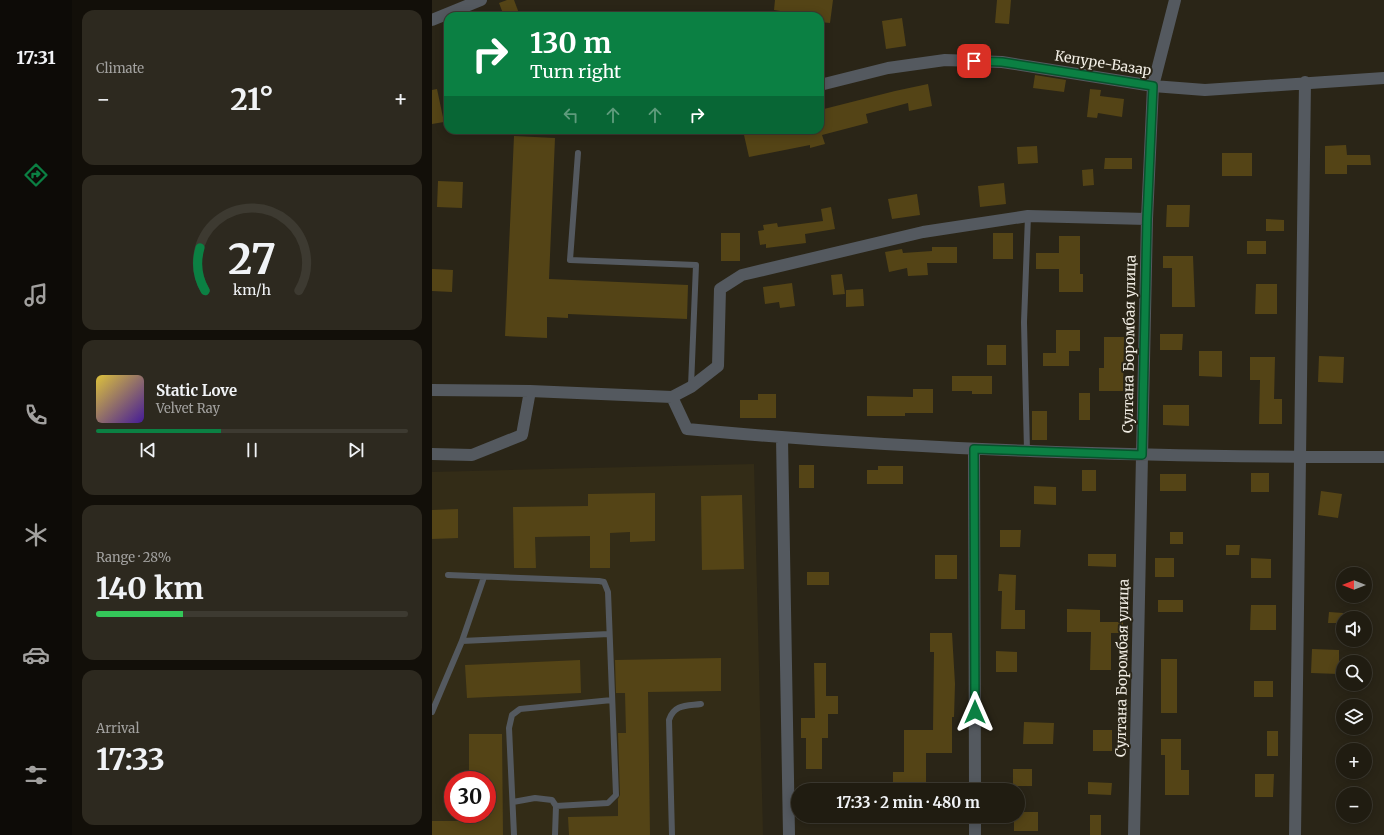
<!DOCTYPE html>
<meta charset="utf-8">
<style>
body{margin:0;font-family:Merriweather,serif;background:#2d291f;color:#f1f3f6;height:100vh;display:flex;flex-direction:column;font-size:15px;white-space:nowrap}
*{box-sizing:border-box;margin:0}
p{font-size:13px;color:#a2a19f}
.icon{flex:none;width:22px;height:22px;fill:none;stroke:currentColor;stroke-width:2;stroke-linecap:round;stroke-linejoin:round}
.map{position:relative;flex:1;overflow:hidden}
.details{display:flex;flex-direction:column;gap:10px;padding:10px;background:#120f09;width:360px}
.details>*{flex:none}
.banner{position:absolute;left:12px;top:12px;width:380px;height:122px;border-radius:12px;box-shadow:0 2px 10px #0003,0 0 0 1px #3d3a31;background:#0b8043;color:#fff;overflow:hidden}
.needle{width:26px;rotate:270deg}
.buttons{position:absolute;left:904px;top:567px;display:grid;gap:8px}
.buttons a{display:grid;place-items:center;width:36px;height:36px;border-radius:50%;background:#201c11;box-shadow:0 2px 10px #0003,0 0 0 1px #3d3a31;font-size:20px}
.speed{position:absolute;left:12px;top:771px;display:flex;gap:8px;font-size:20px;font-weight:700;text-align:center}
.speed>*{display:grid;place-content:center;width:52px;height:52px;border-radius:50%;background:#201c11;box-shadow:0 2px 10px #0003,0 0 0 1px #3d3a31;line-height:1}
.speed .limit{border:6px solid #d22;background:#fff;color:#111}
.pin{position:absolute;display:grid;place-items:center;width:34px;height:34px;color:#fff;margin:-17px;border-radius:8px;box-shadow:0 2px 6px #0006}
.me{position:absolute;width:44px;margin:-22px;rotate:0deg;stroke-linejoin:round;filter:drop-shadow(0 0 3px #0008)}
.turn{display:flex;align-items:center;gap:14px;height:84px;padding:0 20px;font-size:18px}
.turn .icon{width:52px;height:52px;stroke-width:2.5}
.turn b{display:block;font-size:28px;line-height:34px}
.lanes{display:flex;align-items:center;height:38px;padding:0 20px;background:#0003;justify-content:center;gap:20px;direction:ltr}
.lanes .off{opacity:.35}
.big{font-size:30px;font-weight:700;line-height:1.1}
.details .widget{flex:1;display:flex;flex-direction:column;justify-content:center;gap:6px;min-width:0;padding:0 14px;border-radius:12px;background:#2d291f}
.details .dial{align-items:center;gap:0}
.dial svg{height:104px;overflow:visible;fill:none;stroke:#3d3a31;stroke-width:7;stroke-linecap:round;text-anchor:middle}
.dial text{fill:#f1f3f6;stroke:none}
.song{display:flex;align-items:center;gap:12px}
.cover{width:48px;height:48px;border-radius:6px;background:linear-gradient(135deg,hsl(50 70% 55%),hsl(260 70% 35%))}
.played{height:4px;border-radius:2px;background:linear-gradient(90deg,#0b8043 40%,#3d3a31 40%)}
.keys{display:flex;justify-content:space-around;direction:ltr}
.heat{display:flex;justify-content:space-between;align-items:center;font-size:22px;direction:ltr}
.charge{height:6px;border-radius:3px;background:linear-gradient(90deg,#34c759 28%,#3d3a31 0)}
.trip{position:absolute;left:359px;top:783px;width:234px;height:40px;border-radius:20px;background:#201c11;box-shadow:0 2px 10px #0003,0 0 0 1px #3d3a31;font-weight:700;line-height:40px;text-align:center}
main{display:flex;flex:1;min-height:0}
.tab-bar{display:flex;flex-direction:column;width:72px;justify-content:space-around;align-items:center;background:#0d0b07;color:#a2a19f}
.tab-bar .icon{width:28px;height:28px}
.tab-bar .selected{color:#0b8043}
.tab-bar b{font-size:18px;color:#f1f3f6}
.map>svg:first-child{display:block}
</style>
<main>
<nav class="tab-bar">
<b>17:31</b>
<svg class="icon selected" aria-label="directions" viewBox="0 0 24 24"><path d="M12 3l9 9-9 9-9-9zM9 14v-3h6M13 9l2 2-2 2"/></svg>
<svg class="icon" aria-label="music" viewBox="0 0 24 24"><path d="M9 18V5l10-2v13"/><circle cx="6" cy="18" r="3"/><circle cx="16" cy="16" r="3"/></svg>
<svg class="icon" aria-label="phone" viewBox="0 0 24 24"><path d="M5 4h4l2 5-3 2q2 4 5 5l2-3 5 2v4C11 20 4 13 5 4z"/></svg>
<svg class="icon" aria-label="climate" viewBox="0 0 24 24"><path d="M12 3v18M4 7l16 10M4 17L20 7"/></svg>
<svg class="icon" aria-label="car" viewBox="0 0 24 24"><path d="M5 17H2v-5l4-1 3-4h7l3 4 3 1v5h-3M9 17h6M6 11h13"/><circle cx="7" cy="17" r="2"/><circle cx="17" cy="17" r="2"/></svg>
<svg class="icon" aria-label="filters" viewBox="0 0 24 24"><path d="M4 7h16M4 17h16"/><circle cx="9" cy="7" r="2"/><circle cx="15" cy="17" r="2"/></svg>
</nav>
<section class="details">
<div class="widget"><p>Climate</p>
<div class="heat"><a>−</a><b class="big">21°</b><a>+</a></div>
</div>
<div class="widget dial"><svg viewBox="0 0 100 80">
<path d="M14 69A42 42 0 1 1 86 69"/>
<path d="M14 69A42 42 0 0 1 10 36" stroke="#0b8043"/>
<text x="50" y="56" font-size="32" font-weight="700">27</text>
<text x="50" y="72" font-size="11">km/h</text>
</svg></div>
<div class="widget">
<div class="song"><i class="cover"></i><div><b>Static Love</b><p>Velvet Ray</p></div></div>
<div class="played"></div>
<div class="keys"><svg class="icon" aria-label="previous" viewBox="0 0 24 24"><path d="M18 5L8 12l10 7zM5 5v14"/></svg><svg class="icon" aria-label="pause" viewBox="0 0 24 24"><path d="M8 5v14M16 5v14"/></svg><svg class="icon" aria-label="next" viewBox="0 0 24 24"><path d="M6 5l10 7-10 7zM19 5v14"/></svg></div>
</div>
<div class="widget"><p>Range · 28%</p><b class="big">140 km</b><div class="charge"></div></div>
<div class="widget"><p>Arrival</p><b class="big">17:33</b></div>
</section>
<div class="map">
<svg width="952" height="835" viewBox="0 0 952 835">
<rect width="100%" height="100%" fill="#2a2517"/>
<path fill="#332c17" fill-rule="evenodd" d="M322,464L331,835H0V472ZM21,780H55V814H21Z"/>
<path fill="#544416" d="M75,0H82L88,16H72L67,3Z
M343,0H401L398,23L388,22V16H373V15L342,10Z
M565,0H579L577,24L563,23Z
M470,18L474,46L454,49L450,21Z
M603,75L634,80L632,92L601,88Z
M496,84L500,106L477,111L476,103L434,114L436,123L390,135L393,144L378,148V145L317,157L312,135L333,130H388V110L463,91Z
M5,89L12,122L0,124V90Z
M658,89L669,90L668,96L692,99L690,117L666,113L665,118L655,117Z
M82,136L123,138L117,279L256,285L255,319L136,314V318L115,317V338L73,336Z
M914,145L915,155H938L939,165H915V174H893V146Z
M605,146L606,163L586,164L585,147Z
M790,153H820V176H790Z
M673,158H700V169H672Z
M661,169L662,185L651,186L650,170Z
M6,181L31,182L30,208L5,207Z
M572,183L574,204L548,207L546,186Z
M485,194L488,215L460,219L456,199Z
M735,205H758L757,227H734Z
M399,207L403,229L373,234L374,243L334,248V244L328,245L326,231L332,230L331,225L345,223L346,227L391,221L389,209Z
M834,219L852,220V231H834Z
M289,233H308V261H289Z
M561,233H581V259H561Z
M627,236H648V274H651V292H627V269H604V253H627Z
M815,241H834V254H815Z
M500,247H525V263H495L496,275L476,276L475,268L457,272L453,252L470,249L471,253L500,251Z
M731,256H761L763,307H740V268H731Z
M0,269L21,270L20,292L0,291Z
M410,274L413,294L401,295L399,275Z
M360,283L363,306L348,308L347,302L333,304L331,287Z
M824,284H845V314H823Z
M431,289L432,306L414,307V290Z
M624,330H648V351H637V366H611V353H624Z
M728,334H751L750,350H728Z
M672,337H692L691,391H667V368H672Z
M555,345H574V365H555Z
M767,351H790V377L767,376Z
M887,356L912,357L911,383L886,382Z
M818,357H843L842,399H850V424H827L828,380H818Z
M520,376H560V394H540V391H520Z
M481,389H501V413H473V416H435V396L481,397Z
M647,393H658V420H647Z
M326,394H344V418H308V400H326Z
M731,405H757V426L731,425Z
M600,411H615V440H600Z
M367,465H382V488H367Z
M446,466H471V484H435V470H446Z
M650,470H664V491H650Z
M819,473H837V492H819Z
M728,474H754V491H728Z
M602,486L624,487V505L602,504Z
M889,491L910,494L906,518L886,515Z
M223,493V541L198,542V532L178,533V568H158V536L103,537L104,568H82L81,507L156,506V494Z
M310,495L312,569L270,570L269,496Z
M26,509V538L0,539V510Z
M568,530H589L588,547H568Z
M738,532H751V544H738Z
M794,545H808L807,555H794Z
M656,554H684V567L656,566Z
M503,555H525V579H503Z
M723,558H742V577H723Z
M819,558L839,559V578H819Z
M375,572H397V585H375Z
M567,574L584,575L583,610H593V629H569L570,591H566Z
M726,600H751V612H726Z
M819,605H844V630H818Z
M635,609L668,610V622H691V633H679V670H658L659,632H635Z
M897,612L911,613V623H896Z
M498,633H520L523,684L522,717H520V753H494V786H461V772H472V730H501L502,652H498Z
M880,649L907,650V674L879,673Z
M564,651L585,652V672H564Z
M289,658V691L216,692L218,835H137L136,817L186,816V799L188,795L186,733H194L193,693H184L183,660Z
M729,659H745V713H729Z
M148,660L149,693L35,698L33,665Z
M382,663H394V696H406V714H396V738H390V769H374V738H369V718H383Z
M822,681H841V697H822Z
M592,722L622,723L621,744H591Z
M661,730H680V751H661Z
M835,731H846V756H835Z
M37,734H70L71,835H0V821H37V814H55V780H37Z
M729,739H749V770H757V795H733V755H729Z
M581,769H600V786H581Z
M823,774H842L841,797H823Z
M656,782L680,783L679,795L656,794Z
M586,812H606V831H582V816H586Z
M658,815H669V835H658Z"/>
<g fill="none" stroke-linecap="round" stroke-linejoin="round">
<path stroke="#54595f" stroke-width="6" d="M146,153L138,260L264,265L259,386
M595,451L592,322L596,216
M16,575L167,581L172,582L176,592L184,795L176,803L124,806
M30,641L177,634
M0,712L30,641L52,577
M81,802L103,798L120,800L124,806L123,835
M82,835L77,728L80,715L88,709L180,700
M240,835L237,720C242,704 255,706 269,704"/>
<path stroke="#54595f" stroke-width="12" d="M0,20L49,0
M388,85L456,68L513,60L570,62L721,86L773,90L952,78
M0,390L98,391L90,435L40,455L0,454
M98,391L240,397L255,429C487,451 719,457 952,457
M240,397L259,387L286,366L288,289L310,275L491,232L596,216L715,219
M350,438L357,835
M542,449L543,790
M543,816V835
M702,835L715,219L721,86L743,0
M863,835L873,82"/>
</g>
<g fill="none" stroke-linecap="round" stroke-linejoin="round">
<defs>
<path id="route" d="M542,61L570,62L721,86L715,219L710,455L542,449L543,712"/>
</defs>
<use href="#route" stroke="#07532c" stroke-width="10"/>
<use href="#route" stroke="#0b8043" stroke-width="7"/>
</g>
<g text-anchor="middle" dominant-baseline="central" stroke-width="4" stroke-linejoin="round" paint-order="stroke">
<g font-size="14" fill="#f2eee5" stroke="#2a2517">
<text transform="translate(671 63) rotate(9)">Кепуре-Базар</text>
<text transform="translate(697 344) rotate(-89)">Султана Боромбая улица</text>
<text transform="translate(690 668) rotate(-89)">Султана Боромбая улица</text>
</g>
</g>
</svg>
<div class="buttons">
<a><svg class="needle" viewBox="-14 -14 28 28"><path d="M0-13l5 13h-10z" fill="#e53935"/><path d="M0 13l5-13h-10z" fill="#a2a19f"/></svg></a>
<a><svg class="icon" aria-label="sound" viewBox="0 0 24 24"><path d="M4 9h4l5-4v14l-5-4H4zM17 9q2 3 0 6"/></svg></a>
<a><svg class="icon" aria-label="search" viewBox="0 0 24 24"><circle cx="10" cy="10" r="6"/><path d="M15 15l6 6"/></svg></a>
<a><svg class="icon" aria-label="layers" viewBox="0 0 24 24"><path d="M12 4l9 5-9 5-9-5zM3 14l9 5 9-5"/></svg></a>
<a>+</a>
<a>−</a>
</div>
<div class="speed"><div class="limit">30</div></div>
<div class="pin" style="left:542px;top:61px;background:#d93025"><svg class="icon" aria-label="arrive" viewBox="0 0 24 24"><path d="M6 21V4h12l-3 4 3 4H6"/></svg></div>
<svg class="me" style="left:543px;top:712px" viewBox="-20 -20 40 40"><path d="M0-17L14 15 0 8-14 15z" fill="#0b8043" stroke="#fff" stroke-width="4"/></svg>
<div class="trip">17:33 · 2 min · 480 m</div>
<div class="banner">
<div class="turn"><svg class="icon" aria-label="right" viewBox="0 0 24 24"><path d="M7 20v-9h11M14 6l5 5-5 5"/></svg><div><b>130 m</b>Turn right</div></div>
<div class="lanes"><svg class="icon off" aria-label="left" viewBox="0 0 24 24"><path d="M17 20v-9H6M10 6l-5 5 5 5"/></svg><svg class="icon off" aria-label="ahead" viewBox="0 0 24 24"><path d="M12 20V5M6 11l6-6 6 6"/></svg><svg class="icon off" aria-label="ahead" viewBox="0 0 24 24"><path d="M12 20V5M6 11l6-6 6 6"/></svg><svg class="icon" aria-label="right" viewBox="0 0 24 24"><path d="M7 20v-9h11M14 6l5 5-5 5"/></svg></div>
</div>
</div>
</main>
